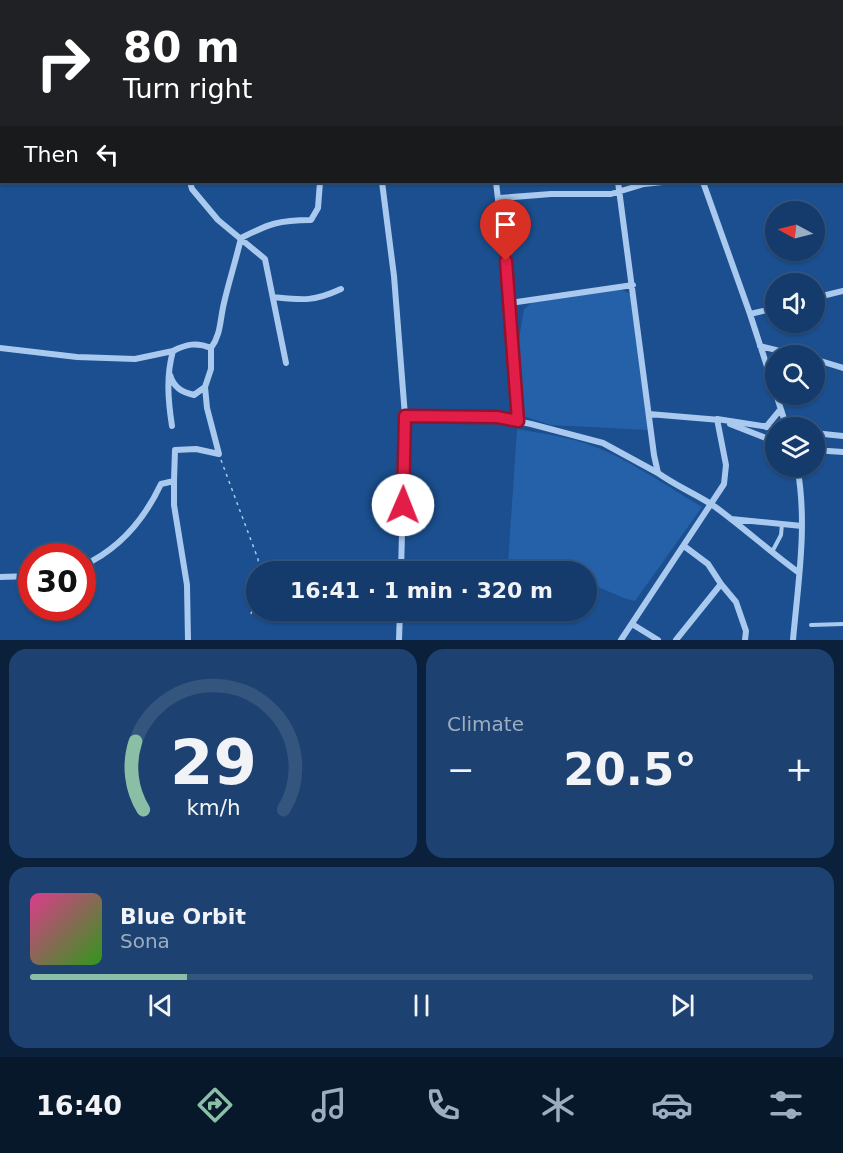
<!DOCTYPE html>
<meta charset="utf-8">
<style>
body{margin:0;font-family:"DejaVu Sans",sans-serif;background:#1d4271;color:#f1f3f6;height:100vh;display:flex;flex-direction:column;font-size:22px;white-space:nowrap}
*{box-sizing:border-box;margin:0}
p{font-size:20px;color:#9dadc1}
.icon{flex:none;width:33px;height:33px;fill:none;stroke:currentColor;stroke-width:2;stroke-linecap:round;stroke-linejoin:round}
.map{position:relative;height:640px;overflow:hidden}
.panel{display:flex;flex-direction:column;gap:9px;padding:9px;background:#0b203b;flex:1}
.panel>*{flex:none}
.banner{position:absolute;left:0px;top:0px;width:843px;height:183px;box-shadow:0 2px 4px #0004,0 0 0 2px #33557e;background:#202124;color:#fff;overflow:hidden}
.needle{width:39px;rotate:277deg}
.fabs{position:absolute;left:765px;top:201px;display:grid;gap:12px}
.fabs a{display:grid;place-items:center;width:60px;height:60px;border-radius:50%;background:#143b6b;box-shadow:0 2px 4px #0004,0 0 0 2px #33557e;font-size:30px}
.speed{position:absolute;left:18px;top:543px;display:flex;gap:12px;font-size:30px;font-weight:700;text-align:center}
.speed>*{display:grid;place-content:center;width:78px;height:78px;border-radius:50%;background:#143b6b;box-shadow:0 2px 4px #0004,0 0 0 2px #33557e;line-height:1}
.speed .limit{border:9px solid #d22;background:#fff;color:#111}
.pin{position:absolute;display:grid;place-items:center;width:51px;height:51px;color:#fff;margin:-62px -26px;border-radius:50% 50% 50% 0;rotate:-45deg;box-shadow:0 0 6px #0007}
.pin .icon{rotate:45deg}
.me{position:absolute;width:66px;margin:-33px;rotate:1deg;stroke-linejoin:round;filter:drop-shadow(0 0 4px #0008)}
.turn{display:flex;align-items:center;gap:21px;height:126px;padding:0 24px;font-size:27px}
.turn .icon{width:78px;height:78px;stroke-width:2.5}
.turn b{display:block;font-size:42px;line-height:51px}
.then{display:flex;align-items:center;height:57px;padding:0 24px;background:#0003;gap:12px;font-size:22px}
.big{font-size:45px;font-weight:600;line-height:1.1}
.panel .card{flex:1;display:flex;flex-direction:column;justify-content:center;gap:9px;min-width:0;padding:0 21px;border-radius:18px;background:#1d4271}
.panel .dial{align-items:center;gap:0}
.dial svg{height:156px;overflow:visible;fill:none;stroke:#33557e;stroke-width:7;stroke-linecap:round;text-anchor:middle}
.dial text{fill:#f1f3f6;stroke:none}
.song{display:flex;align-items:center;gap:18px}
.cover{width:72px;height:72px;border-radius:9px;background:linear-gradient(135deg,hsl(330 70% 55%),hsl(110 70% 35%))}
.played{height:6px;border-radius:3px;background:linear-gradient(90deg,#8abfa5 20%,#33557e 20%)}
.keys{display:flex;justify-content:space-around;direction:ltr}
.heat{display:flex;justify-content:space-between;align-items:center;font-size:33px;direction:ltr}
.panel .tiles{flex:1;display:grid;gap:9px;grid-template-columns:1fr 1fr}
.card:last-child{grid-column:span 2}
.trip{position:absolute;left:246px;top:561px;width:351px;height:60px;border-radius:30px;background:#143b6b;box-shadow:0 2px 4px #0004,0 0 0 2px #33557e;font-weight:600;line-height:60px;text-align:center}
.dock{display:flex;height:96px;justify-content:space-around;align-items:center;background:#08182b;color:#9dadc1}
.dock .icon{width:42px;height:42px}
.dock .active{color:#8abfa5}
.dock b{font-size:27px;color:#f1f3f6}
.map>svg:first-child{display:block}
</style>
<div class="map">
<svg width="843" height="640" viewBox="0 0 843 640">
<rect width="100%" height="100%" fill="#1b4f8f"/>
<path fill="#2461a8" d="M620,289L630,294L648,430L551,425L520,415L517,351L524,309L531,303Z
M517,429C539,433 562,436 584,443C623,455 666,486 702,507L635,601C618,598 604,587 587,584L586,572L535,571L508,564Z"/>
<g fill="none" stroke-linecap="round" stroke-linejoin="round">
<path stroke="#a9c9ee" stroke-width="1.5" stroke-dasharray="3 4.5" stroke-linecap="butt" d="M221,460L258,559L259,572
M251,614L256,594"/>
<path stroke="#a9c9ee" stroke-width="4" d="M842,8H843
M772,552L781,535L782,524
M811,625L843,624"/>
<path stroke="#a9c9ee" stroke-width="6" d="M347,0V2
M428,0V2
M470,0L471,2
M558,0V2
M648,1L698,2
M182,2L183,0
M512,2V0
M613,2L616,0
M737,2V0
M0,48L2,50
M0,152H2
M190,182L192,189L218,220L265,259L286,363
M382,182L394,276L405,416L401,572
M496,182L510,303L633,285
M618,182L654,455L658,473C676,486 696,494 714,506C743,527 769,551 798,572
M703,182L750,314L787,428
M500,198L551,194H611L644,184L663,182
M273,297C302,300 313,302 341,289
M814,298L843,291
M510,303L518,421
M750,314L776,308
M760,346L800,356
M0,348L77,357L135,359L173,351
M211,348C221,335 220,319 224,303C229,281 236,260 241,238C269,224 278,220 311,220L318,208L320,182
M814,359L843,368
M170,375C174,388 182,392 194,395L205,387
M649,414L720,420
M405,416L497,417L531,424L603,443L658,473
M730,424L776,442
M766,427L780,410
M814,433L843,436
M814,450L843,452
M174,481V505L187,585L188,640
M731,519L802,526
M684,546L708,564L721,584L736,602L746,631L745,640
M82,566C120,549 144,520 161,484L174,481L175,450L196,449L219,454L207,408L205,387L211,369V348C197,342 186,344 173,351C166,376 168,400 172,426
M0,577L32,576
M632,624L658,640
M399,640L400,610
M621,640L724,484L726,465L717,419L776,428
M676,640L721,584
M793,640C798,583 808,523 797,466"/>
<path stroke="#d6e6fa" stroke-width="10" d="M828,0V2
M837,0V2
M842,27L843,35
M842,79L843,88"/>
</g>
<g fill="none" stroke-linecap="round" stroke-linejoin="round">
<defs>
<path id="route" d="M403,505L405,416L497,417L518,421L506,261"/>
</defs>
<use href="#route" stroke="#92132f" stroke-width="15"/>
<use href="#route" stroke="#e11d48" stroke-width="10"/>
</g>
</svg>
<div class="fabs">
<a><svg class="needle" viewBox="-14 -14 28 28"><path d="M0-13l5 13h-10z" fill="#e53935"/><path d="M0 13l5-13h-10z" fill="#9dadc1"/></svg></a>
<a><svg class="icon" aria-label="sound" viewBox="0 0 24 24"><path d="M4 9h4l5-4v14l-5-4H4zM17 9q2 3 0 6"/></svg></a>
<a><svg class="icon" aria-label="search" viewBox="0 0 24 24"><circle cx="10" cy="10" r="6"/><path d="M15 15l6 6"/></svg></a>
<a><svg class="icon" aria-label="layers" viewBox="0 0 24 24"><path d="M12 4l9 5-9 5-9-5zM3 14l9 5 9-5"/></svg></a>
</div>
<div class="speed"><div class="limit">30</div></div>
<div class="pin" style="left:506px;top:261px;background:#d93025"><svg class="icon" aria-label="arrive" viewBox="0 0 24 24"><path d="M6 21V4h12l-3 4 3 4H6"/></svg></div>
<svg class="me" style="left:403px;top:505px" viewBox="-20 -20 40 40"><circle r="19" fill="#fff"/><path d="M0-13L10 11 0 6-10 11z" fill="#e11d48"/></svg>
<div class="trip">16:41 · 1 min · 320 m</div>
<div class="banner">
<div class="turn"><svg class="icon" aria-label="right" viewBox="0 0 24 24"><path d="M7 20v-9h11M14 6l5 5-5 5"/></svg><div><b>80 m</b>Turn right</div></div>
<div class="then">Then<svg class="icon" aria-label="left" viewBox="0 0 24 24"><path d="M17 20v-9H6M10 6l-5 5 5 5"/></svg></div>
</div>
</div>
<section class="panel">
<div class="tiles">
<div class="card dial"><svg viewBox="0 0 100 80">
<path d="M14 69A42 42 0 1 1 86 69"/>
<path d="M14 69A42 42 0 0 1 10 34" stroke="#8abfa5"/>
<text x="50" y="56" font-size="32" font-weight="700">29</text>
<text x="50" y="72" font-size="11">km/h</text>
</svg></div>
<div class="card"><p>Climate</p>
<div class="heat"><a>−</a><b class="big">20.5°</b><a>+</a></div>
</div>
<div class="card">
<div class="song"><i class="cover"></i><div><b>Blue Orbit</b><p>Sona</p></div></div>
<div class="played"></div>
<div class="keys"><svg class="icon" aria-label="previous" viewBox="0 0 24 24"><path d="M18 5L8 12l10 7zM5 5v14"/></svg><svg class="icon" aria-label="pause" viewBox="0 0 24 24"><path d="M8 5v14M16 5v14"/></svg><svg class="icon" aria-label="next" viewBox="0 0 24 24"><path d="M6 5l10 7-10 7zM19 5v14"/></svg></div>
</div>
</div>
</section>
<nav class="dock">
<b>16:40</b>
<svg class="icon active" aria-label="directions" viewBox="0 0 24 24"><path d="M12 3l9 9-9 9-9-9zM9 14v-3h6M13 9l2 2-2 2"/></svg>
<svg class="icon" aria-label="music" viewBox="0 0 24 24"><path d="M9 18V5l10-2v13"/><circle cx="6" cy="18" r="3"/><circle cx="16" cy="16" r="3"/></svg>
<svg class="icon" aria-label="phone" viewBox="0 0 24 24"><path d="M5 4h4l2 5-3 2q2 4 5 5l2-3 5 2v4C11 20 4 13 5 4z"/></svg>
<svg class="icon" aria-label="climate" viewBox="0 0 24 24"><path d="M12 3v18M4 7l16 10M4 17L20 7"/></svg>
<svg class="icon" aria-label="car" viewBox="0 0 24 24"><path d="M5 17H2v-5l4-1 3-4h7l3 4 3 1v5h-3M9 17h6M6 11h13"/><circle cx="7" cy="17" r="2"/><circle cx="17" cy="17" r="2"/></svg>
<svg class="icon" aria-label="filters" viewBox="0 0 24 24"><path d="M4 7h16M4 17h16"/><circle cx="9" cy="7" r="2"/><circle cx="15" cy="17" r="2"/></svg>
</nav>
